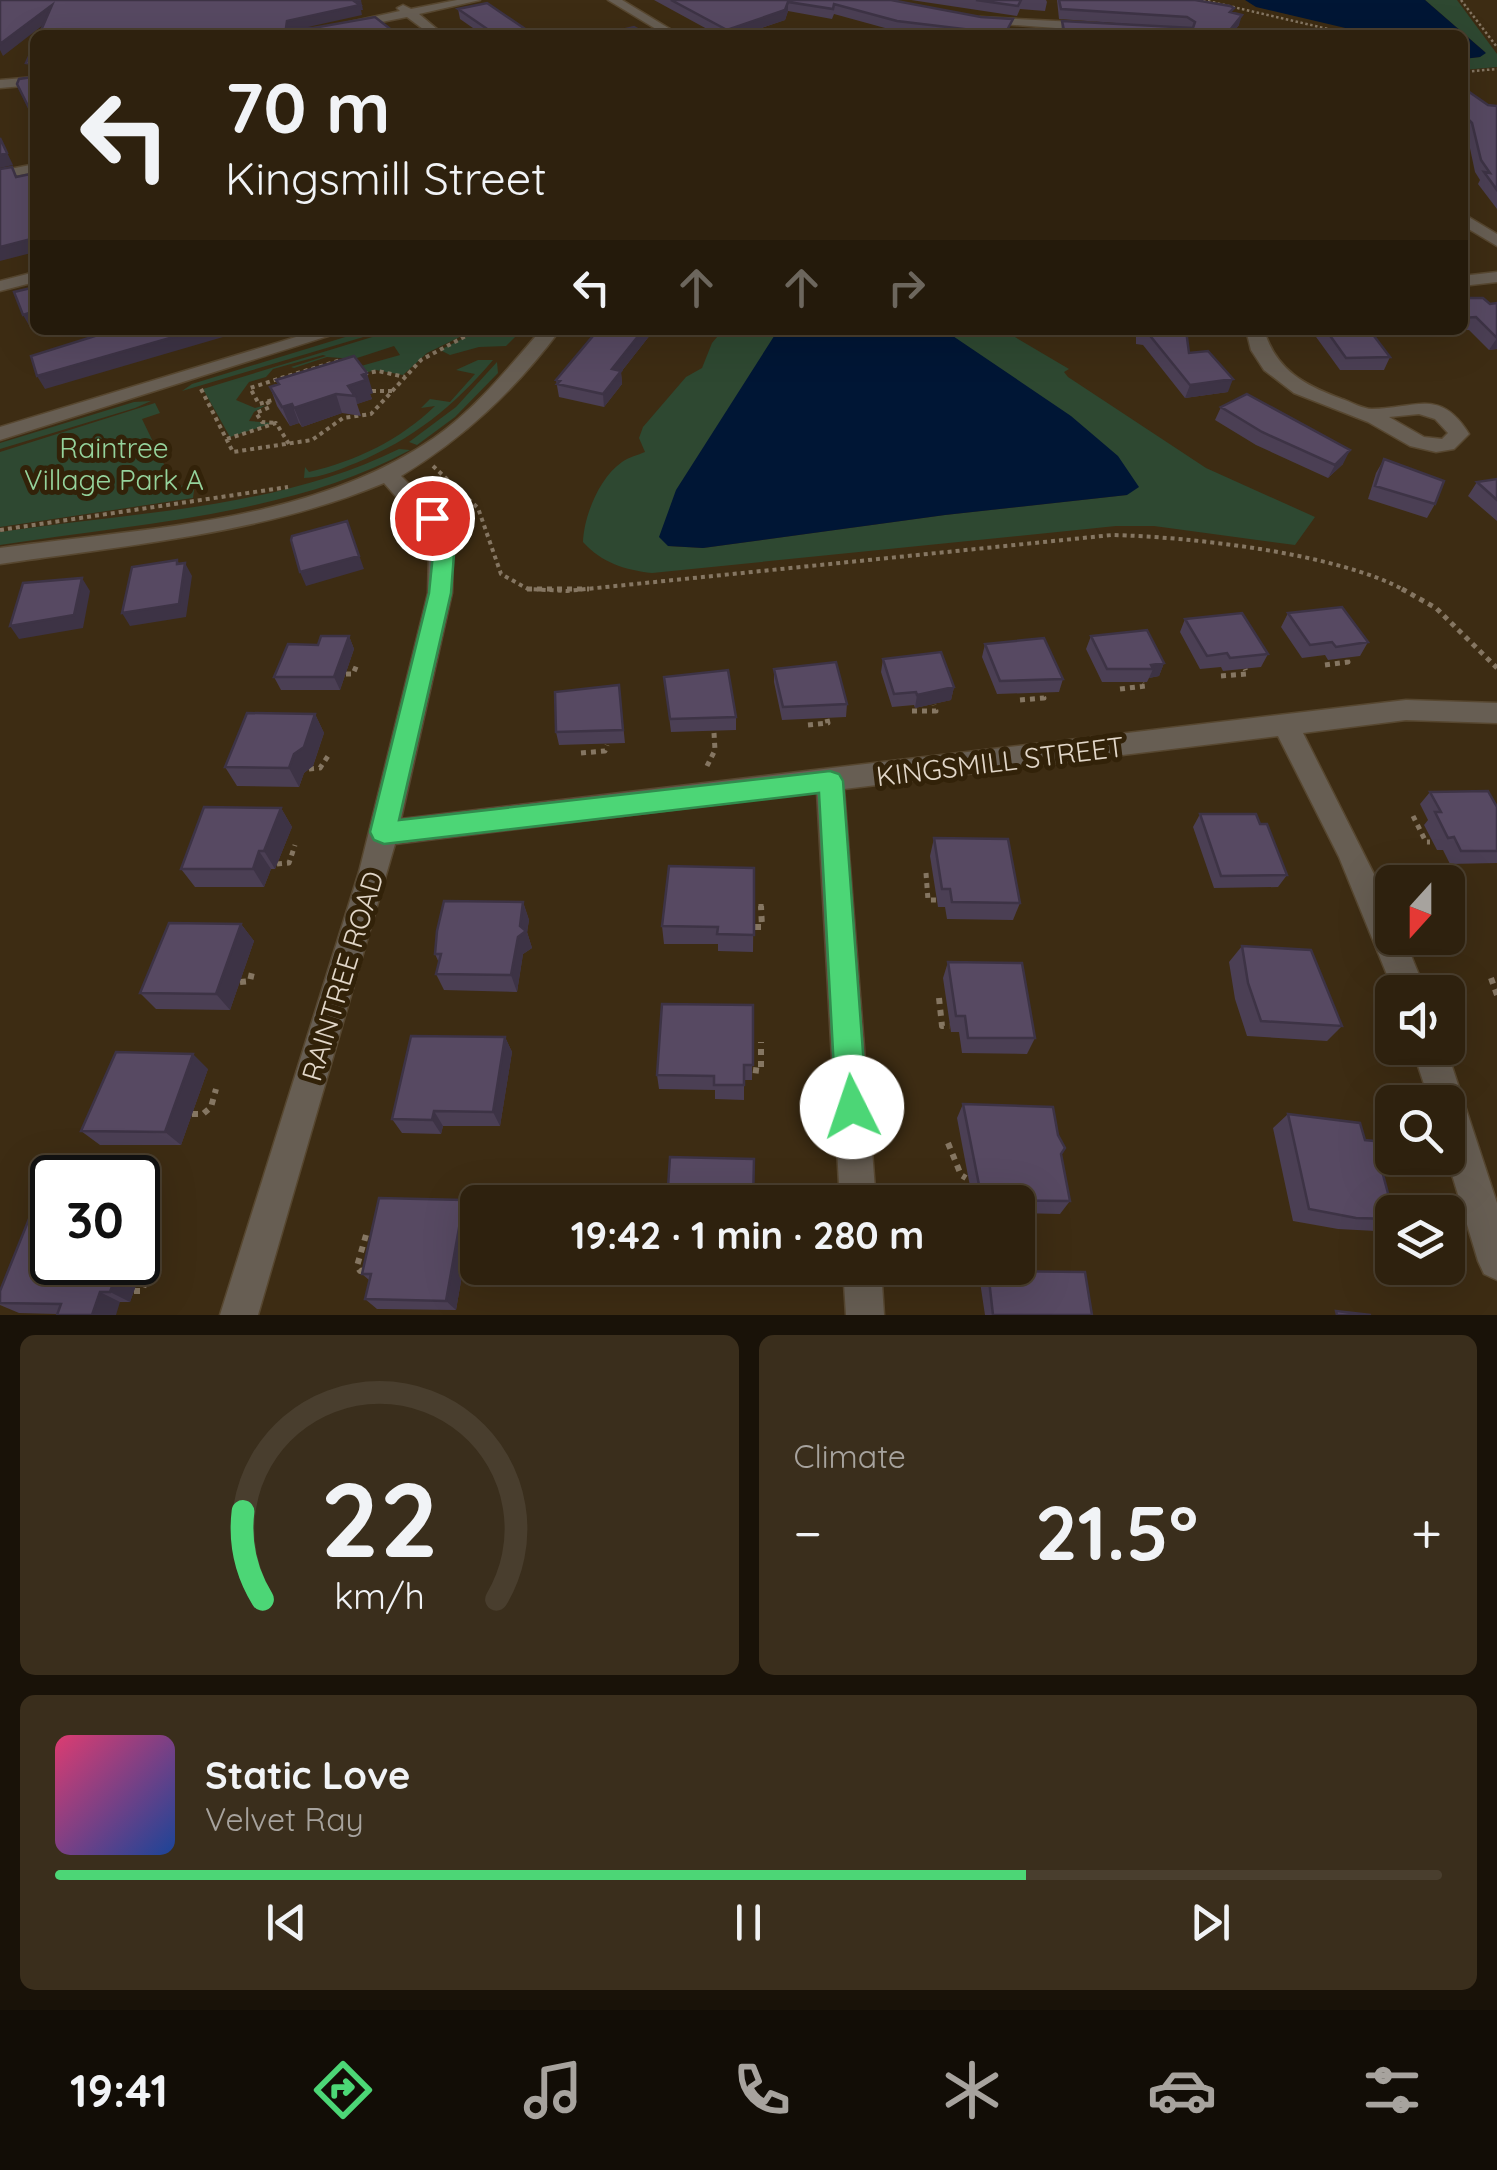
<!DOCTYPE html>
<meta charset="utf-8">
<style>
body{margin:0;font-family:Quicksand,sans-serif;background:#3a2e1c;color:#f1f3f6;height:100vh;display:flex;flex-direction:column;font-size:38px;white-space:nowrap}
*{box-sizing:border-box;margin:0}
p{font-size:32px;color:#a7a39e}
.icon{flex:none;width:55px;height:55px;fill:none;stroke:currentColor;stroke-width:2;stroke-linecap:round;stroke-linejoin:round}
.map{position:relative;height:1315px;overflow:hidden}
.side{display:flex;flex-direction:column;gap:20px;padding:20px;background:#191208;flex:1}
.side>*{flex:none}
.guide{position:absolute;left:30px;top:30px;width:1438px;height:305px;border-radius:15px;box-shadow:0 10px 40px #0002,0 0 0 2px #493e2e;background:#2e210e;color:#f1f3f6;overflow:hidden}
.needle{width:65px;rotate:201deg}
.fabs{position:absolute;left:1375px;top:865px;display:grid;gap:20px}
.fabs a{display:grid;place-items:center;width:90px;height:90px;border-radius:15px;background:#2e210e;box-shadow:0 10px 40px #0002,0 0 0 2px #493e2e;font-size:50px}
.speed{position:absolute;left:30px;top:1155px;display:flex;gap:20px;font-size:50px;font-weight:700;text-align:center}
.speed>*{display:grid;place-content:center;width:130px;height:130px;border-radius:50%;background:#2e210e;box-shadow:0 10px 40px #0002,0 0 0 2px #493e2e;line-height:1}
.speed .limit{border:5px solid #111;border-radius:15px;background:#fff;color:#111}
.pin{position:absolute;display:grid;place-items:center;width:85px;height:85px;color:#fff;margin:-42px;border:5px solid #fff;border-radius:50%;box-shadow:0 2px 10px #0007}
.me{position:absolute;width:110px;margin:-55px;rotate:356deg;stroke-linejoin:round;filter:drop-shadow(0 0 8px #0008)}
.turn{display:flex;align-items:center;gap:35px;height:210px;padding:0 30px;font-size:45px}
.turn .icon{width:130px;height:130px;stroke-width:2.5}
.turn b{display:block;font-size:70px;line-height:85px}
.lanes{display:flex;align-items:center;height:95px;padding:0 30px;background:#0003;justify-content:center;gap:50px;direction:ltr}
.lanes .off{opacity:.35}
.big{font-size:75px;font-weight:700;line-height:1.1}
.side .tile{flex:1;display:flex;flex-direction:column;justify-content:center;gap:15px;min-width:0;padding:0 35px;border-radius:15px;background:#3a2e1c}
.side .dial{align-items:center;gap:0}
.dial svg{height:260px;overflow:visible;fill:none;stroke:#493e2e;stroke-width:7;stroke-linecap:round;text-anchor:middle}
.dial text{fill:#f1f3f6;stroke:none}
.song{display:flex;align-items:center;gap:30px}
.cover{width:120px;height:120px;border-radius:15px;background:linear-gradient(135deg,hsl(340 70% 55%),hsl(220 70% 35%))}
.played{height:10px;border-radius:5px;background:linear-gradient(90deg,#4cd676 70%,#493e2e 70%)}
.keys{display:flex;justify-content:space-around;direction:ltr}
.heat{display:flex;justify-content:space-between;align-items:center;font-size:55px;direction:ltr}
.side .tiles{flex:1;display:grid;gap:20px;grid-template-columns:1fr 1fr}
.tile:last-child{grid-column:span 2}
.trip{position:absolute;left:460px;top:1185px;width:575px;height:100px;border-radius:15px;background:#2e210e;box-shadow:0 10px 40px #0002,0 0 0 2px #493e2e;font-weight:700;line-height:100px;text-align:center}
.tab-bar{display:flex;height:160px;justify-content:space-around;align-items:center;background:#120d06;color:#a7a39e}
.tab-bar .icon{width:70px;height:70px}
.tab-bar .current{color:#4cd676}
.tab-bar b{font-size:45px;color:#f1f3f6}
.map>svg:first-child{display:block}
</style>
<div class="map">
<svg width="1497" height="1315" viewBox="0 0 1497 1315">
<rect width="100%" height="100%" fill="#3d2c13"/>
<path fill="#2e4831" d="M1425,0H1457L1497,54V67L1463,70V59L1480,57L1485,52Z
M368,330H387L182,391L192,384Z
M395,330H474L427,353L403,375L376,370L356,375L361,366L400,355L394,346L354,359L327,357L294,368L291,367L326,356L323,355L273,369L266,377L249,382L236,400L255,408L266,405L254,412L249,421L273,423L230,437L203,389Z
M480,330H522L506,346L479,347L450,355L440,350Z
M723,330H778L668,546L703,548L945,515L1127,495L944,330H1003L1069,369L1064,372L1068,377L1206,468L1315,517L1295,545L1154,526H1116L652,573C625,570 602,563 583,542C584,516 599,478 622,462C629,457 638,455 645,452L639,438L643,427L686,377L702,368L712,343Z
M478,360H493C453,407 413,439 356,463C340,469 321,478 304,478L305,467L309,472C356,461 400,440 435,406L421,408L430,399L450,402L475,374L456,370Z
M497,362L498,373L455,417L417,445L409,442L456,407Z
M151,401L135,408L0,449V443L134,402Z
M155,403L160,413L142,419L175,487L195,483L193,498L0,527V452Z
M399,449L410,450C292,515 133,524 0,545V532C133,512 278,509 399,449Z"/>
<path fill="#001635" d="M1245,0H1425L1486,53L1480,57L1463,59L1462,35H1375L1256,7Z
M778,330H944L1071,416L1118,456L1139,487L1127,495L945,515L703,548L668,546L659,537L676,490Z"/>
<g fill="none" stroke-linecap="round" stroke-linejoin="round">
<defs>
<path id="street" d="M457,0H480L419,14L444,35H431L407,17L315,35H291L400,11L397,8L403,5L411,9Z
M608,0H622L680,35H666Z
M980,17L1095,23L1101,27L1095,31L976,22Z
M35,77V85L0,88V80Z
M35,164V172L0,179V171Z
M1462,213L1497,234V246L1462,225Z
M35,272V282L0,291V281Z
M1497,272V282L1462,286V276Z
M319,330H347L0,440V427Z
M541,330H560C515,390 465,437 401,476C441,515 455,535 452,593L401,819L1406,700L1497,703V723L1406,720L1303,733L1392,910V938H1404L1426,992H1394L1339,857L1278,736L844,789L876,1202H840L817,792L395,844L258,1315H220L359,872L428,593L429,553L422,526L384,483C262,534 129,545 0,564V548C144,528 310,523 434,438C476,409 508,368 541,330Z
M1246,330H1264C1276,370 1304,385 1342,399C1351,402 1363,409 1372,409C1415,409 1440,387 1469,434L1454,449L1436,452L1410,446L1368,422L1294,393L1264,370L1251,350ZM1419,414L1435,419L1448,433L1442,439L1424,437L1389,417Z
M1412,1048H1446L1497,1203V1280L1484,1274L1478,1261L1447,1158L1448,1102H1430Z
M843,1268H881L884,1315H846Z"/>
</defs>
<use href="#street" stroke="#574730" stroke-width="3"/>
<path stroke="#857662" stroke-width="2.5" stroke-dasharray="2.5 2.5" stroke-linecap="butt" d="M1203,0L1354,35
M1461,0L1497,47
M1462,72L1497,69"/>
<path stroke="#857662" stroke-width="4" stroke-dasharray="4 4" stroke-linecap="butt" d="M364,374L378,371L405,377
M281,378L341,360L344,364
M201,389L233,452L312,440L343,418L371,414L421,360L477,330
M372,391H392
M279,398L259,404L250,388L281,378L285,384
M267,401L270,407L256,413L262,422L276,423
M227,439L276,423L289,444
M433,466L478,508L501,574L528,589L567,591L1112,535C1191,537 1338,553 1406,591
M0,530L288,487"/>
<path stroke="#857662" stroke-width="5" stroke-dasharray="5 5" stroke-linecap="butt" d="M527,589H589
M1402,589L1436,608L1497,668
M1325,665L1348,662L1345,657
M346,674H353L358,662
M1221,676L1247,674L1245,669
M1120,689L1146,686L1143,683
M1020,700L1044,698L1042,694
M912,711H936L934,705
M808,725L828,723L827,719
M581,753L605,751L607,745
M707,766L715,750L714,733
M309,769L320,768L328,756
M1413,816L1426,842H1430
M277,864L289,863L295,845
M926,873L928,900H937
M761,904V909"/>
<path stroke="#857662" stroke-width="6" stroke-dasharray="6 6" stroke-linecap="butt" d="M755,927H762L761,906
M1491,978L1497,995
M240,982L250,981L253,968
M939,998L942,1026H950
M753,1070L761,1071V1042
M192,1114H203L211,1107L216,1089
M948,1143L961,1175L966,1178
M763,1195L764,1202
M366,1235L357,1266L360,1271L370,1269
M134,1291H142L153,1258"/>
<use href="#street" fill="#675e53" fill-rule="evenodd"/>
</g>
<path fill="#4b3f54" d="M654,0H891L1011,29L1008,35H930L896,31L834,14L832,19L788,11L785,20L741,35H718Z
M911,0H1046L1047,2L1045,11L1020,9L1017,16Z
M1057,0H1195L1233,13L1239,25L1231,35H1061L1062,21L1186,28L1059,19Z
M458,9L534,35H483L460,19Z
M1462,87L1488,105L1497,106V209L1478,184L1480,180L1475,172L1467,134L1462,130Z
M1462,298L1490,304L1497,303V349L1489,350L1469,330H1440H1462Z
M598,330H654L621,372L622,384L604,407L559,397L556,380Z
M1136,330H1186L1189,353L1228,392L1185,398L1143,345L1136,344Z
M1311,330H1364L1390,357L1384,370H1340Z
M270,387L373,393L370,394L372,399L357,404L361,416L342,413L302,427L299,423L290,426L277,406Z
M1221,407L1343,464L1328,478L1256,445L1215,420Z
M1384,459L1435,504L1427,518L1368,499L1376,473Z
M1497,479V521L1468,496L1477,482Z
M1288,613L1368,642L1360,656L1328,660L1325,655L1302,658L1281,627Z
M1185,619L1268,654L1261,667L1223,671L1221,667L1200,669L1180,632Z
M349,636L354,649L340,690H281L274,677L318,645Z
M1091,636L1164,663L1159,676L1149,678L1147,682H1102L1086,649Z
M985,644L1063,679L1059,692L997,694L982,657Z
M883,659L954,687L951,700L915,708L914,705L892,707L881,672Z
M774,669L847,704L846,717L782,720L774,682Z
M664,677L736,717V730L671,732Z
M619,685L625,743L559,745L556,732Z
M315,714L324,733L313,766L304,773L299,787L237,786L225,767Z
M1430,792L1497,807V863L1450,864L1443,850H1437L1424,825L1428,820L1420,804Z
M281,808L292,827L275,869H271L264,887H195L181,869Z
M1200,814L1260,824L1287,875L1278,887L1214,888L1193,827Z
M934,838L1020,903L1013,920L947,919L945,907H938L930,856Z
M754,868L753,952L718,951V944H664L662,926Z
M523,902L529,920L527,932L532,948L523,954L517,992L444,990L436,974L439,963L435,954Z
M241,924L254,941L230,1010L156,1009L140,993Z
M1242,946L1342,1026L1327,1041L1247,1036L1235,999L1229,962Z
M948,962L1035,1038L1027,1054L962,1053L959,1032H951L943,978Z
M753,1005L752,1080H744V1100L715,1099V1090L659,1089L657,1075Z
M505,1037L512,1052L500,1126H443L441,1134L402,1133L392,1119Z
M208,1069L181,1145H100L81,1131Z
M963,1104L1058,1135L1070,1201L1060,1214L1018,1213V1202H973L957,1118Z
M1288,1114L1365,1140L1392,1212V1220L1376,1231L1338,1229L1293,1221L1273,1128Z
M473,1212L456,1310L377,1309L365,1299L369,1280L362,1274Z
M158,1224L130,1302H120L57,1314L19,1313L0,1305V1291Z
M988,1271L1092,1315H985L980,1282Z"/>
<path fill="#3d3345" d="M361,0L363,10H361L362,15L290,31L286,28L287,21Z
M788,2V11L785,20L741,35H727V30Z
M52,5L56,15L3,56L0,50V44Z
M1242,15L1239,25L1231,35H1226Z
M0,138L13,165L0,168Z
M35,238V252L0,261V247Z
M35,311V326L30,327L23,315Z
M198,330H247L45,389L37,376Z
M643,330H654L621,372L622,384L604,407L603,394L612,369Z
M1497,338V349L1489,350Z
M367,373L373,393L370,394L372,399L357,404L355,396L348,386L362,375Z
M1233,379L1228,392L1185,398L1190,385Z
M336,394L342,413L302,427L294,408Z
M292,404L299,423L290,426L282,407Z
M1350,450L1343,464L1328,478L1335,465Z
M347,521L364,569L306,586L300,572Z
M177,560L184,572L185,563L192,576L186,617L130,626L122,613L177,564Z
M82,578L90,591L83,628L19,639L10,626Z
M349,636L354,649L340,690L334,677Z
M1164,663L1159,676L1149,678L1153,669L1151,665Z
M954,687L951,700L915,708L917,695Z
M315,714L324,733L313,766L304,773L299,787L289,768L294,754Z
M281,808L292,827L275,869L264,851Z
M259,851L271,869L264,887L253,869Z
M523,902L529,920L527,932L532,948L523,954L517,992L511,975Z
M241,924L254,941L230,1010L216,994Z
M505,1037L512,1052L500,1126L493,1112Z
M193,1054L208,1069L181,1145L165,1132Z
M434,1111L443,1126L441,1134L432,1120Z
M464,1200L473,1212L456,1310L446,1301Z
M140,1212L158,1224L130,1302L110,1292L121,1262H138V1217Z
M100,1292L120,1302L116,1315H92Z"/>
<path fill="#574962" stroke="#3d3345" stroke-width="2.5" d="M0,0H361L354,1L360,5L287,21L286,28H313L375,17L398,35H39L52,5L0,44Z
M671,0H891L981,17L1013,19L1005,34L897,21L834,4L833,9L788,2L785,10L727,30Z
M976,0H1021L1018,6Z
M1059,0H1195L1230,6L1234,8L1230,12L1242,15L1226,35H1065L1062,21L1193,28L1195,22L1187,17L1061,9Z
M487,3L534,35H496L458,9Z
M634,27L648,35H601Z
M1330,32L1341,35H1320Z
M35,43V120L17,84L19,79L33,77V64L26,63Z
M1462,87L1488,105L1497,106V190L1484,172L1490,173L1481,160L1472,123L1462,113Z
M0,138L7,153L0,155Z
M12,167L16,177L35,173V238L0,247V169Z
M35,287V311L23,315L14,292Z
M1462,298H1483L1490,304L1497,303V338L1476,317L1462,318Z
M114,330H198L37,376L31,356Z
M598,330H643L612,369L621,371L603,394L557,384L560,381L556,380Z
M1140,330H1186L1189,353L1208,351L1233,379L1190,385L1147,332H1140Z
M1326,330H1364L1365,332H1371L1390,357L1346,358Z
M354,356L367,373L362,375L366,380L348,386L355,396L336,394L294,408L292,404L282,407L270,387L279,384L276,380Z
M1247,394L1350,450L1335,465L1262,432L1221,407Z
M1384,459L1444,481L1435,504L1375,486Z
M1497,479V500L1477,482Z
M347,521L359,556L300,572L291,540L292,536Z
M177,560V564L185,563L179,604L122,613L132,567Z
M82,578L74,615L10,626L23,583Z
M1342,607L1368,642L1336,647L1332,642L1310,645L1288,613Z
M1242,613L1268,654L1230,658L1227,653L1207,656L1185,619Z
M1147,630L1164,663L1151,665L1153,669H1107L1091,636Z
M321,636H349L334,677H274L288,644L318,645Z
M1044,638L1063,679L1000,681L985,644Z
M941,652L954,687L917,695L916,692L894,694L883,659Z
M836,662L847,704L783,707L774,669Z
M728,670L736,717L670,719L664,677Z
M619,685L623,730L556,732L555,692Z
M247,713L315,714L304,747L294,754L289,768L225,767Z
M1488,791L1497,807V851H1461L1454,837L1448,838L1435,812H1441L1430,792Z
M204,807L281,808L264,851H259L253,869H181Z
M1200,814H1256L1260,824H1267L1287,875L1221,876Z
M934,838L1008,839L1020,903L952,902L950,889H942Z
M669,866L754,868V935L717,934L718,927L662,926Z
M444,901L523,902L520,926L526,931L518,937L511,975L436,974L441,954H435L437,931Z
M169,923L241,924L216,994L140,993Z
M1242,946L1311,950L1342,1026L1261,1021L1248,983Z
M948,962L1022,963L1035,1038H968L965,1016H956Z
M662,1004L753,1005V1065H744V1085H714V1076L657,1075Z
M411,1036L505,1037L493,1112L434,1111L432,1120L392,1119Z
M116,1052L193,1054L165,1132L81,1131Z
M963,1104L1053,1107L1058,1135L1065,1148L1061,1154L1070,1201L982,1200Z
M1288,1114L1360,1123L1365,1140L1374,1141L1393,1212L1392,1219L1356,1218L1309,1209Z
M670,1157L754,1159L753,1202H667Z
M379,1198L464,1200L446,1301L365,1299L371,1274H362Z
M33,1209L52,1210V1262H121L110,1292H100L92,1315H57L61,1304L0,1303V1291Z
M988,1271L1085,1272L1092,1315H993Z
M1336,1311L1371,1315H1337Z"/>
<path fill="#4cd676" stroke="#318b4d" stroke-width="2.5" d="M432,512L442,518L454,554L451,593L399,820L830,771L839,774L843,781L867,1107L863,1118L852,1123L841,1118L836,1107L819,793L384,844L374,840L370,832L429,593L433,554L421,518Z"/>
<g text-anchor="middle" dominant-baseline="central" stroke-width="10" stroke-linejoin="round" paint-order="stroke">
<g font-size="28" fill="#95d39c" stroke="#322209">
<text x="114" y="447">Raintree<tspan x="114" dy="32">Village Park A</tspan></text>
</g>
<g font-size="28" fill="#e2d7c9" stroke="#322209">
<text transform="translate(1000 761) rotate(-7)">KINGSMILL STREET</text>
<text transform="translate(342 976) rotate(-73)">RAINTREE ROAD</text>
</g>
</g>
</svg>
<div class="fabs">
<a><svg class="needle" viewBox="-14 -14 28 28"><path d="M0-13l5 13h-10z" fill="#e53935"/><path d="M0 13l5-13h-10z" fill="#a7a39e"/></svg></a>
<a><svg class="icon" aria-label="sound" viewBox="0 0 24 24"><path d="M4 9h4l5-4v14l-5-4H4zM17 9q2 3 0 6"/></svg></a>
<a><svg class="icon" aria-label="search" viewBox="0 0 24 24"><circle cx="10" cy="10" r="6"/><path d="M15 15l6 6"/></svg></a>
<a><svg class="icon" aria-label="layers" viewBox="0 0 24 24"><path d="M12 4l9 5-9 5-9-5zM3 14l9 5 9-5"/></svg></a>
</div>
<div class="speed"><div class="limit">30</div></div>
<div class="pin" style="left:432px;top:518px;background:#d93025"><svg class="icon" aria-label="arrive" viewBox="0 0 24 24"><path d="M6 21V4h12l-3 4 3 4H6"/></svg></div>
<svg class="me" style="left:852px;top:1107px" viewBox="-20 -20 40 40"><circle r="19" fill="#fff"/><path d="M0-13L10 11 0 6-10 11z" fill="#4cd676"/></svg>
<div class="trip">19:42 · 1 min · 280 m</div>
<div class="guide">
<div class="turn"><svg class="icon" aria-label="left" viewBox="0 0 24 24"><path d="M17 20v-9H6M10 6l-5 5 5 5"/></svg><div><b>70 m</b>Kingsmill Street</div></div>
<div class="lanes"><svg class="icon" aria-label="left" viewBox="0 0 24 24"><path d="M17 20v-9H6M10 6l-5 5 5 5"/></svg><svg class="icon off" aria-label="ahead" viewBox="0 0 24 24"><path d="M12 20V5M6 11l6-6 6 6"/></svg><svg class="icon off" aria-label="ahead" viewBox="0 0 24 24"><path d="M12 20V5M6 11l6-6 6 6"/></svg><svg class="icon off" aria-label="right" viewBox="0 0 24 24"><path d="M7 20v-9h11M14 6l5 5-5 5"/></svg></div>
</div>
</div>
<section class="side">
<div class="tiles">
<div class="tile dial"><svg viewBox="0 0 100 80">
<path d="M14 69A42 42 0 1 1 86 69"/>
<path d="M14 69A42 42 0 0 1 8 42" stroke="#4cd676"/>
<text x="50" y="56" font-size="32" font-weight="700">22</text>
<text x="50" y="72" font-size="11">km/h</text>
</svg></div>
<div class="tile"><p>Climate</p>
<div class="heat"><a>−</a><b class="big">21.5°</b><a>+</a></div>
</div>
<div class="tile">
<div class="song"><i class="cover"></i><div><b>Static Love</b><p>Velvet Ray</p></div></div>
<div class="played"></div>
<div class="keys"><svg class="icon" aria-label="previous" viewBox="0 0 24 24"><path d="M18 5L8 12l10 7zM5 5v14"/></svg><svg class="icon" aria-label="pause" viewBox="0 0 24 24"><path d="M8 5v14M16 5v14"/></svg><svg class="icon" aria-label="next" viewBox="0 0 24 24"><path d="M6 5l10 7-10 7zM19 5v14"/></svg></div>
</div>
</div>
</section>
<nav class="tab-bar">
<b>19:41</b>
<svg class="icon current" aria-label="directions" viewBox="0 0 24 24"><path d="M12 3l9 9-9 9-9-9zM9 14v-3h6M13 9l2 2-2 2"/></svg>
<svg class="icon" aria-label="music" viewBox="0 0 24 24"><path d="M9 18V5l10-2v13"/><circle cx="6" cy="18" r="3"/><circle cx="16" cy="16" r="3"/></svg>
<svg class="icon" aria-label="phone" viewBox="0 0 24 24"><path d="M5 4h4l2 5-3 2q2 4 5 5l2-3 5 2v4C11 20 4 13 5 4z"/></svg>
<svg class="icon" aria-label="climate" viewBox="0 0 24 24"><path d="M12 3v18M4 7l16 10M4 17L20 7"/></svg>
<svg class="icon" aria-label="car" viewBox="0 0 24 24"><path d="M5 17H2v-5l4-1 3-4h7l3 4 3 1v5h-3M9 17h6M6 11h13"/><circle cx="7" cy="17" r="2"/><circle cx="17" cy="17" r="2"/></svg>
<svg class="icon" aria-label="filters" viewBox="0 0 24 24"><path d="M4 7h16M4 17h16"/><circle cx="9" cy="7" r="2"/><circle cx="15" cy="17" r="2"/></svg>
</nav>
